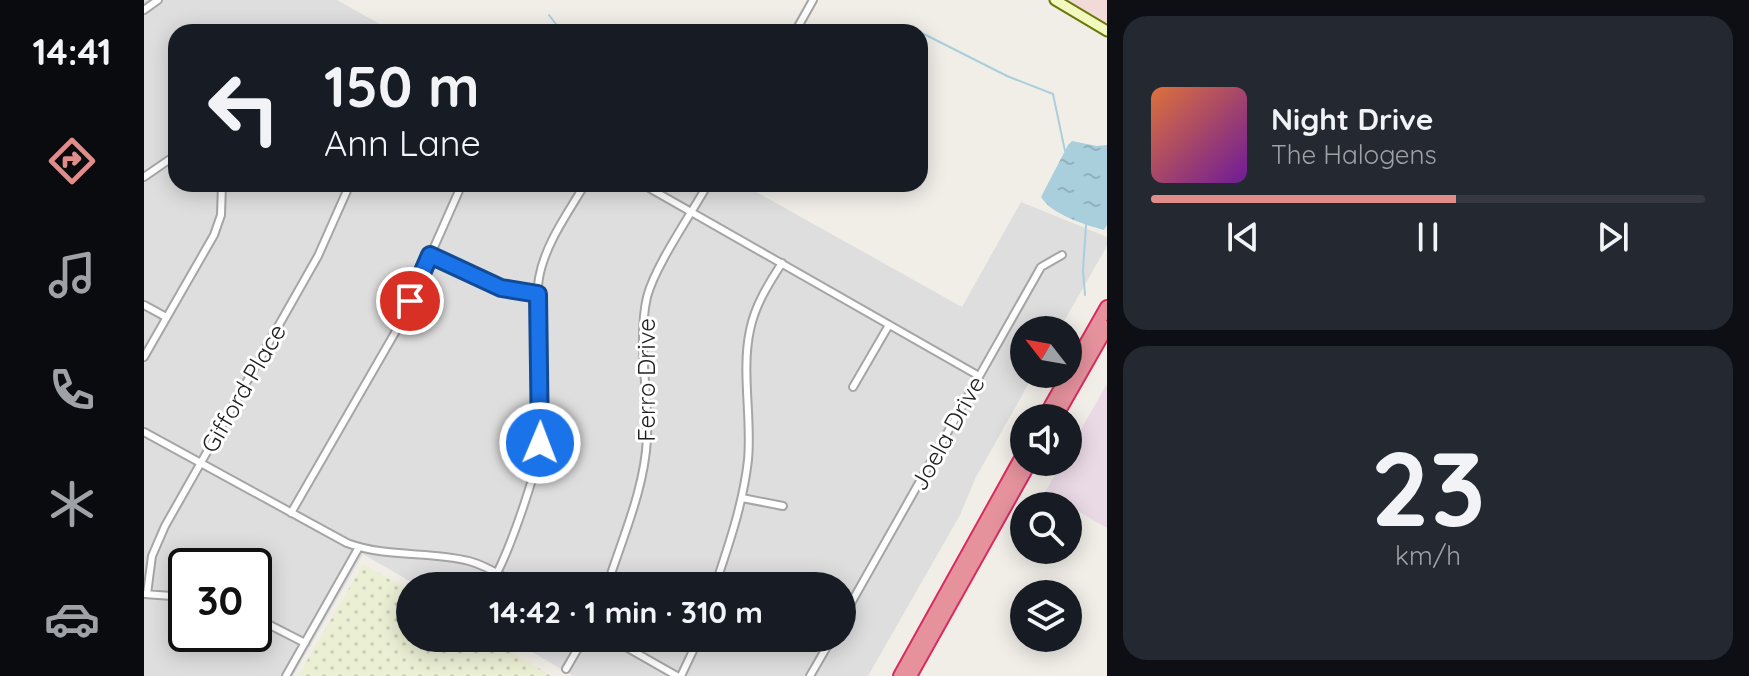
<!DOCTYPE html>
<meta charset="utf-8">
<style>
body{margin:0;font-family:Quicksand,sans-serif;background:#242831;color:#f1f3f6;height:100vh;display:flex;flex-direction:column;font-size:30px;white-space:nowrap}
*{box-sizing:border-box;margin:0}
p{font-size:26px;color:#9ea1a6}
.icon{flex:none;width:44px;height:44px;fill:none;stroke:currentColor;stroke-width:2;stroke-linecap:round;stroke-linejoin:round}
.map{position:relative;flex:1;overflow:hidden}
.panel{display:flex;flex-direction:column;gap:16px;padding:16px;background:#0d0f14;width:642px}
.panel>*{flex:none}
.top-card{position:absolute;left:24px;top:24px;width:760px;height:168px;border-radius:24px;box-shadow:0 4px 20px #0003;background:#171b24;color:#f1f3f6;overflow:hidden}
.needle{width:52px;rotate:301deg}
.tools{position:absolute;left:866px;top:316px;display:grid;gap:16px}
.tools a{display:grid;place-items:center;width:72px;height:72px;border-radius:50%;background:#171b24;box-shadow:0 4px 20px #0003;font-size:40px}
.speed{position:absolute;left:24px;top:548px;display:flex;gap:16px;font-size:40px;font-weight:700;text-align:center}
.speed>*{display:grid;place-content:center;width:104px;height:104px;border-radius:50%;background:#171b24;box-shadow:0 4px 20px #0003;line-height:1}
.speed .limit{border:4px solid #111;border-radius:12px;background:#fff;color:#111}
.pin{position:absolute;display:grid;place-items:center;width:68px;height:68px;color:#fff;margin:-34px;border:4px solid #fff;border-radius:50%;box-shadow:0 2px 8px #0007}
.me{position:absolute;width:88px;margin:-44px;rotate:1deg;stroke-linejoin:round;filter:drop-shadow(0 0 6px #0008)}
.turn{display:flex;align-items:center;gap:28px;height:168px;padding:0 24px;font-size:36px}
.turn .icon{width:104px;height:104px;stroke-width:2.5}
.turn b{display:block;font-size:56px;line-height:68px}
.panel .card{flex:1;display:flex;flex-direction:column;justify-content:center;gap:12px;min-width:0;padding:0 28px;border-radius:24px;background:#242831}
.panel .dial{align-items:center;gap:0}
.dial b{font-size:104px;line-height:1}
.song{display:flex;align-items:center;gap:24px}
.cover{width:96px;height:96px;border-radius:12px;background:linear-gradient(135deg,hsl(20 70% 55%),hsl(280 70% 35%))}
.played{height:8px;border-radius:4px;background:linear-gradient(90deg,#e08c8a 55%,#363941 55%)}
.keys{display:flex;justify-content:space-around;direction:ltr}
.trip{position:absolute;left:252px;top:572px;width:460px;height:80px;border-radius:40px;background:#171b24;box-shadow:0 4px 20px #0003;font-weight:700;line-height:80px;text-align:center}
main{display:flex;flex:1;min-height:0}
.menu{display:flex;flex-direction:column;width:144px;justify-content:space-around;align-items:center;background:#090b0e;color:#9ea1a6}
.menu .icon{width:56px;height:56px}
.menu .selected{color:#e08c8a}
.menu b{font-size:36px;color:#f1f3f6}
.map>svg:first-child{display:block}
</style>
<main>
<nav class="menu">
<b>14:41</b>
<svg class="icon selected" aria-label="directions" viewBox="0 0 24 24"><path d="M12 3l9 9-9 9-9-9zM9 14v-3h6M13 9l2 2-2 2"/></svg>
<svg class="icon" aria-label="music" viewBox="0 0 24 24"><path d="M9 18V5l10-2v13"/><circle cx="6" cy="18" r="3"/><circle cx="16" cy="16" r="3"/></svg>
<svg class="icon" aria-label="phone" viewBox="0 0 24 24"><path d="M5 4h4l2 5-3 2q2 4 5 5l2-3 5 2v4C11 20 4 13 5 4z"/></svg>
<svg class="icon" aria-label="climate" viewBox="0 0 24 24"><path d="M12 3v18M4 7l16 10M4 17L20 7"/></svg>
<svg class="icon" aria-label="car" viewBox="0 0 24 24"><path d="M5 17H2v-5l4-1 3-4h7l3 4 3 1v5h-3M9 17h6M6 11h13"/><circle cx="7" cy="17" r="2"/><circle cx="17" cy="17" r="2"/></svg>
</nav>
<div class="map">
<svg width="963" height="676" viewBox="0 0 963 676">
<defs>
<pattern id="farmland-dots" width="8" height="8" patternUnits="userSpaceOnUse" patternTransform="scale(2)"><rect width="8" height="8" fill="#ebefd4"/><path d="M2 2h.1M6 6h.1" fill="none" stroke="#c9cdb6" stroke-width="1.8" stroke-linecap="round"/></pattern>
<pattern id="water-ripples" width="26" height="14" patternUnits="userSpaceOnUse" patternTransform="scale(2)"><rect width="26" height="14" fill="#a9cfdd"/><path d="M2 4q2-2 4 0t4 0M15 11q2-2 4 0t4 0" fill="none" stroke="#91b1bd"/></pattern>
</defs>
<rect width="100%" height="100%" fill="#f1eee8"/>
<path fill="#dfdede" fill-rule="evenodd" d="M0,0H193L250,32H32V184H598L818,307L877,202L963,237V246L915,330H880V374H890L832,477L816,515L724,676H429L364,638H698V586H274L219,554L149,676H0ZM42,566H110V634H42Z"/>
<path fill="#f1dad8" d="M919,0H963V25Z"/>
<path fill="#eadae6" d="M963,384V528L901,492L918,462H924V452Z"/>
<path fill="url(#farmland-dots)" d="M219,564L266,591V638H344L408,676H154Z"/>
<path fill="url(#water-ripples)" d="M928,141L953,146L963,145V225L960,230C941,225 907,214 897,197L924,145Z"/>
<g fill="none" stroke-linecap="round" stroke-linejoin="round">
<path stroke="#a9cfdd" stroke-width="2" d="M405,15L418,32
M711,32L740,26H764L863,76L909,94L921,151
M941,295L939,270L942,225"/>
<defs>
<path id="street" d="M0,10L14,0
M651,32L669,0
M0,177L32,155
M498,184L835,376
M286,255L357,288L394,294
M0,305L22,317
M0,357L70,235L77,215L78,184
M709,387L745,325
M0,432L203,543C243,558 285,551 325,561C344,566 359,577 376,586
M598,498L639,506
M147,513L256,324L318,184
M353,573C368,543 396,465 398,432C401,382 387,328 395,278C401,244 424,213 441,184
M463,586C478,539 501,488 503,438C505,394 493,341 503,297C511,266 547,214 564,184
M571,586C585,544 599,504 604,460C608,417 597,372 606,330C611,305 625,283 638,263
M0,594L42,597
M3,594L8,556L21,526L174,256L206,184
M110,617L161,643
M698,619L897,267L918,255
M466,638L533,676
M422,669L440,638
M142,676L215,547
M537,676L555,638
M666,676L688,638"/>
<path id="secondary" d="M911,0L963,31"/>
<path id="highway" d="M900,418L963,307
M911,418L963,327
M756,676L880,453
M766,676L886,462"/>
</defs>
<use href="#street" stroke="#a5a5a5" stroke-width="10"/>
<use href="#secondary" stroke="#667808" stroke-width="13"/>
<use href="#highway" stroke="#d72c5e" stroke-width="16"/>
<use href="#street" stroke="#fff" stroke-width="6"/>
<use href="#secondary" stroke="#f3f8be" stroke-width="9"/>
<use href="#highway" stroke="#e5929d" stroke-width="12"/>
</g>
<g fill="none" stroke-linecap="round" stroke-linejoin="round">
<defs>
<path id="route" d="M266,301L286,255L357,288L394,294L396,443"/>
</defs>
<use href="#route" stroke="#114b97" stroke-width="20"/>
<use href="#route" stroke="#1a73e8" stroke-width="14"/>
</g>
<g text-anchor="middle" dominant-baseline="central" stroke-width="6" stroke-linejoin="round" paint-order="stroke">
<g font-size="24" fill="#212121" stroke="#fff">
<text transform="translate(502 380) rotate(-90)">Ferro Drive</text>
<text transform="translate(99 388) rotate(-60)">Gifford Place</text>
<text transform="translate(803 433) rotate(-61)">Joela Drive</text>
</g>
</g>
</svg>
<div class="tools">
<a><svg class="needle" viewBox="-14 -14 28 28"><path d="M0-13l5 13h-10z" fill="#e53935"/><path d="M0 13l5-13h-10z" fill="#9ea1a6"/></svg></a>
<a><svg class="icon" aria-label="sound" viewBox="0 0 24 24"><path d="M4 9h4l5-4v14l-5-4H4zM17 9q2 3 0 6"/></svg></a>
<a><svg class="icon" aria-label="search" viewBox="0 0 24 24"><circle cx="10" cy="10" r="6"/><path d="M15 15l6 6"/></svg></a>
<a><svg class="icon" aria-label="layers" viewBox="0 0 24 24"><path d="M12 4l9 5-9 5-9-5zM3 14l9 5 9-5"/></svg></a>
</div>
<div class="speed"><div class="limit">30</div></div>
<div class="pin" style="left:266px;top:301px;background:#d93025"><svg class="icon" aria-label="arrive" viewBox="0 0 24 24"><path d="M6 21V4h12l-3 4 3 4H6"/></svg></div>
<svg class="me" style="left:396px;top:443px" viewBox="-20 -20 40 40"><circle r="17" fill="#1a73e8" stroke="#fff" stroke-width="3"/><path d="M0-11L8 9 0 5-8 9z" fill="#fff"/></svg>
<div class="trip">14:42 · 1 min · 310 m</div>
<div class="top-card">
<div class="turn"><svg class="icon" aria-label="left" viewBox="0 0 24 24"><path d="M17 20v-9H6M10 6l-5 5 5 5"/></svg><div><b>150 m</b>Ann Lane</div></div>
</div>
</div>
<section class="panel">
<div class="card">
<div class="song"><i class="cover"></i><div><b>Night Drive</b><p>The Halogens</p></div></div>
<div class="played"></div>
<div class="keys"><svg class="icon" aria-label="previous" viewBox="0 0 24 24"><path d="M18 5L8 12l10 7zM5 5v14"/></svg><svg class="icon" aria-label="pause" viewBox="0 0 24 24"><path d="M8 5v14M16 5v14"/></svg><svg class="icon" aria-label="next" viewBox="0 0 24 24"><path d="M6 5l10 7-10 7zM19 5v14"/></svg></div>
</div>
<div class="card dial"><b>23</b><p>km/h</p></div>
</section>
</main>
